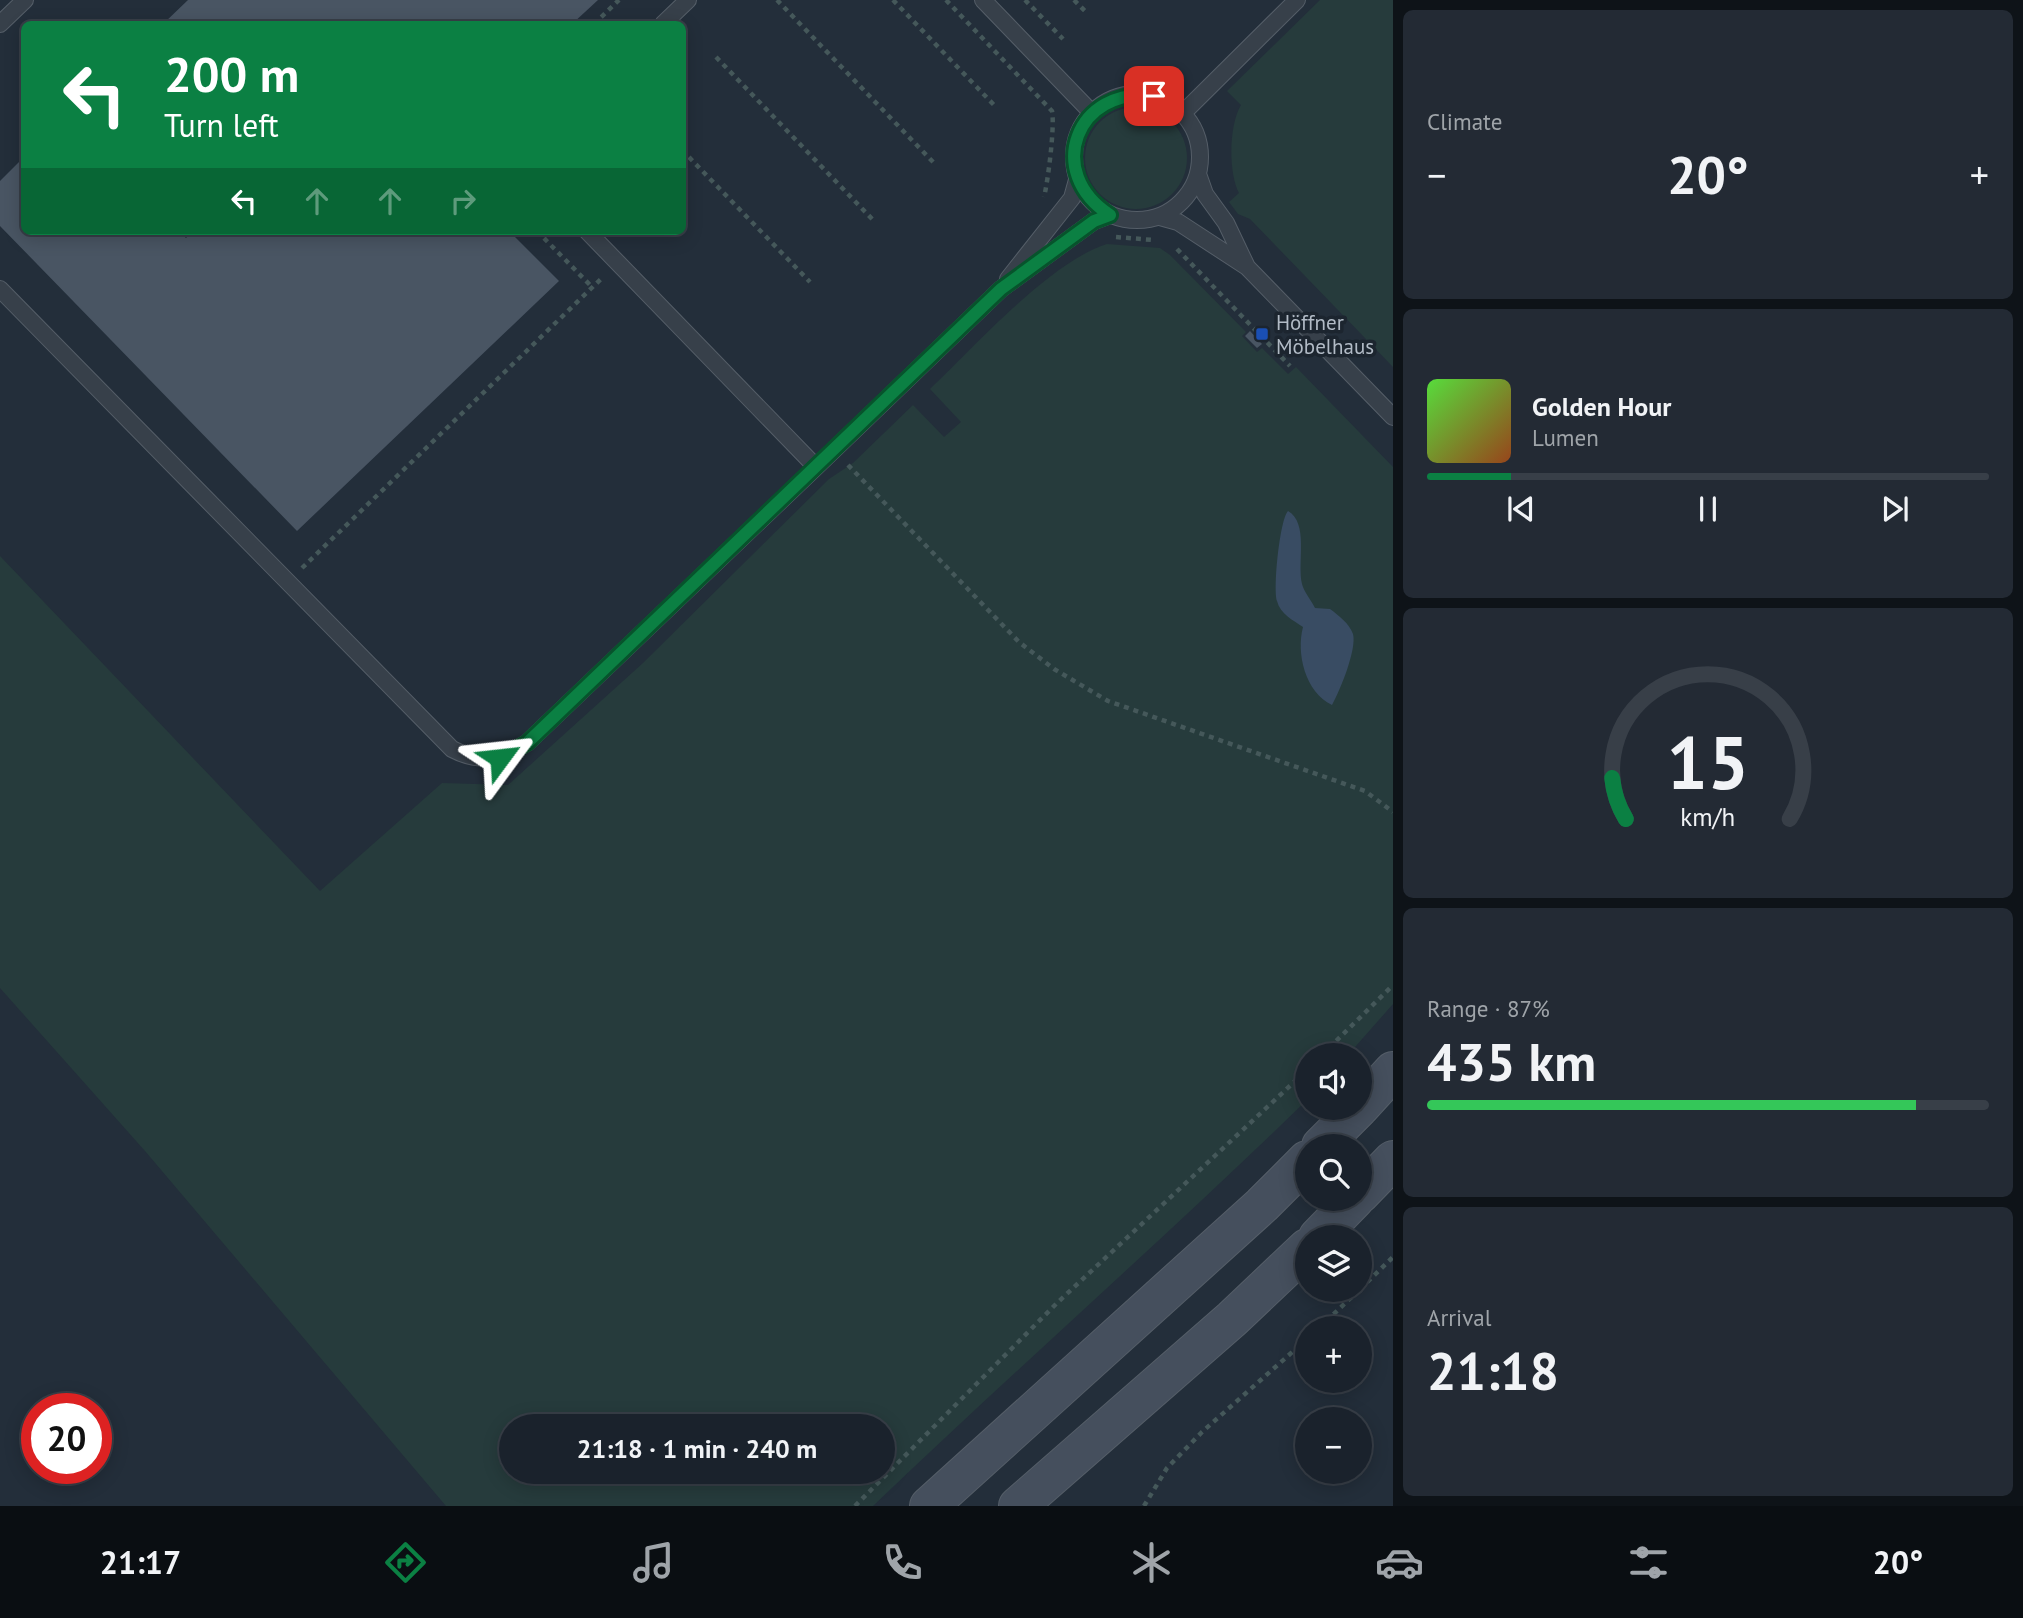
<!DOCTYPE html>
<meta charset="utf-8">
<style>
body{margin:0;font-family:"PT Sans",sans-serif;background:#232a34;color:#f1f3f6;height:100vh;display:flex;flex-direction:column;font-size:26px;white-space:nowrap}
*{box-sizing:border-box;margin:0}
p{font-size:23px;color:#9fa4a9}
.icon{flex:none;width:38px;height:38px;fill:none;stroke:currentColor;stroke-width:2;stroke-linecap:round;stroke-linejoin:round}
.map{position:relative;flex:1;overflow:hidden}
.sheet{display:flex;flex-direction:column;gap:10px;padding:10px;background:#0e1318;width:630px}
.sheet>*{flex:none}
.guide{position:absolute;left:21px;top:21px;width:665px;height:214px;border-radius:10px;box-shadow:0 4px 18px #0003,0 0 0 2px #383f48;background:#0b8043;color:#fff;overflow:hidden}
.tools{position:absolute;left:1295px;top:1043px;display:grid;gap:14px}
.tools a{display:grid;place-items:center;width:77px;height:77px;border-radius:50%;background:#1a222c;box-shadow:0 4px 18px #0003,0 0 0 2px #383f48;font-size:35px}
.speed{position:absolute;left:21px;top:1393px;display:flex;gap:14px;font-size:35px;font-weight:700;text-align:center}
.speed>*{display:grid;place-content:center;width:91px;height:91px;border-radius:50%;background:#1a222c;box-shadow:0 4px 18px #0003,0 0 0 2px #383f48;line-height:1}
.speed .limit{border:10px solid #d22;background:#fff;color:#111}
.pin{position:absolute;display:grid;place-items:center;width:60px;height:60px;color:#fff;margin:-30px;border-radius:14px;box-shadow:0 4px 10px #0006}
.me{position:absolute;width:77px;margin:-38px;rotate:60deg;stroke-linejoin:round;filter:drop-shadow(0 0 5px #0008)}
.turn{display:flex;align-items:center;gap:24px;height:147px;padding:0 28px;font-size:32px}
.turn .icon{width:91px;height:91px;stroke-width:2.5}
.turn b{display:block;font-size:49px;line-height:60px}
.lanes{display:flex;align-items:center;height:66px;padding:0 28px;background:#0003;justify-content:center;gap:35px;direction:ltr}
.lanes .off{opacity:.35}
.big{font-size:52px;font-weight:700;line-height:1.1}
.sheet .card{flex:1;display:flex;flex-direction:column;justify-content:center;gap:10px;min-width:0;padding:0 24px;border-radius:10px;background:#232a34}
.sheet .dial{align-items:center;gap:0}
.dial svg{height:182px;overflow:visible;fill:none;stroke:#383f48;stroke-width:7;stroke-linecap:round;text-anchor:middle}
.dial text{fill:#f1f3f6;stroke:none}
.song{display:flex;align-items:center;gap:21px}
.cover{width:84px;height:84px;border-radius:10px;background:linear-gradient(135deg,hsl(110 70% 55%),hsl(20 70% 35%))}
.played{height:7px;border-radius:4px;background:linear-gradient(90deg,#0b8043 15%,#383f48 15%)}
.keys{display:flex;justify-content:space-around;direction:ltr}
.heat{display:flex;justify-content:space-between;align-items:center;font-size:38px;direction:ltr}
.charge{height:10px;border-radius:5px;background:linear-gradient(90deg,#34c759 87%,#383f48 0)}
.trip{position:absolute;left:499px;top:1414px;width:396px;height:70px;border-radius:35px;background:#1a222c;box-shadow:0 4px 18px #0003,0 0 0 2px #383f48;font-weight:700;line-height:70px;text-align:center}
.dock{display:flex;height:112px;justify-content:space-around;align-items:center;background:#0a0e12;color:#9fa4a9}
.dock .icon{width:49px;height:49px}
.dock .active{color:#0b8043}
.dock b{font-size:32px;color:#f1f3f6}
main{display:flex;flex:1;min-height:0}
.map>svg:first-child{display:block}
</style>
<main>
<div class="map">
<svg width="1393" height="1506" viewBox="0 0 1393 1506">
<rect width="100%" height="100%" fill="#232e3a"/>
<path fill="#263b3c" fill-rule="evenodd" d="M1320,0H1393V367L1250,219L1238,214L1229,202L1239,193C1228,172 1229,125 1241,105L1227,91Z
M1085 158a51 51 0 1 1 102 0a51 51 0 1 1-102 0Z
M1107,244L1160,248L1170,255L1246,332L1242,336L1257,352L1262,348L1288,374L1296,367L1393,467V1004L1348,1055H1307V1100C1165,1238 1016,1369 873,1506H446L145,1151L0,988V556L320,891L442,783L508,785L643,663L829,479L853,463L913,405L944,437L961,422L930,389C976,345 1050,262 1107,244ZM511,1426H882V1472H511Z"/>
<path fill="#394c63" d="M1288,511C1309,523 1297,562 1302,584C1304,592 1311,600 1315,608L1330,609C1338,615 1349,623 1353,634C1357,649 1340,691 1332,705C1305,692 1296,653 1303,627C1293,620 1280,614 1277,601C1273,587 1280,519 1288,511Z"/>
<path fill="#495563" d="M188,0H598L572,24H163Z
M24,157V231H178L186,238L193,231H509L559,281L297,531L0,226V181Z
M1250,331L1262,344L1257,348L1245,336Z"/>
<g fill="none" stroke-linecap="round" stroke-linejoin="round">
<defs>
<path id="lane" d="M983,0L1092,113
M0,24L25,0
M663,24L688,0
M1074 157a63 63 0 1 1 126 0a63 63 0 1 1-126 0Z
M1183,113L1297,0
M1198,174L1205,194L1226,223L1247,267
M1160,217L1178,222L1247,267L1393,417
M587,231L816,467L1001,289L1094,221L1110,215
M1008,279L1072,198L1077,180
M0,289L452,749C480,764 500,758 527,743L816,467"/>
<path id="secondary" d="M1360,1107L1393,1071
M1321,1146L1359,1108
M1360,1194L1393,1160
M1318,1237L1355,1199
M929,1506L1262,1205L1307,1160
M1018,1506L1232,1319L1307,1248"/>
</defs>
<use href="#lane" stroke="#555e68" stroke-width="18"/>
<use href="#secondary" stroke="#555e68" stroke-width="40"/>
<path stroke="#45585a" stroke-width="4.5" stroke-dasharray="5 5" stroke-linecap="butt" d="M777,0L934,163
M893,0L994,105
M946,0L1052,111C1055,126 1048,181 1044,197
M1025,0L1063,39
M1074,0L1088,14
M594,24L619,0
M716,57L874,221
M682,150L810,282
M537,231L592,287
M1116,237L1153,240
M1177,249L1290,366
M848,465L1019,642L1054,669L1108,701L1365,791L1393,812
M302,568L603,277
M1322,1055L1393,985
M1360,1289L1393,1257
M1319,1328L1359,1290
M855,1506L1057,1303L1307,1070
M1144,1506L1167,1468L1202,1432L1307,1339"/>
<use href="#lane" stroke="#37404a" stroke-width="16"/>
<use href="#secondary" stroke="#454f5d" stroke-width="38"/>
</g>
<g fill="none" stroke-linecap="round" stroke-linejoin="round">
<defs>
<path id="route" d="M500,758L527,743L1001,289L1094,221L1110,215C1043,172 1077,86 1154,96"/>
</defs>
<use href="#route" stroke="#07532c" stroke-width="18"/>
<use href="#route" stroke="#0b8043" stroke-width="12"/>
</g>
<rect fill="#1a4fb4" stroke="#1c252f" stroke-width="2.5" x="1255" y="327" width="14" height="14" rx="3.5"/>
<g text-anchor="middle" dominant-baseline="central" stroke-width="7" stroke-linejoin="round" paint-order="stroke">
<g font-size="21" fill="#b2bbc6" stroke="#1c252f" text-anchor="start">
<text x="1276" y="322">Höffner<tspan x="1276" dy="24">Möbelhaus</tspan></text>
</g>
</g>
</svg>
<div class="tools">
<a><svg class="icon" aria-label="sound" viewBox="0 0 24 24"><path d="M4 9h4l5-4v14l-5-4H4zM17 9q2 3 0 6"/></svg></a>
<a><svg class="icon" aria-label="search" viewBox="0 0 24 24"><circle cx="10" cy="10" r="6"/><path d="M15 15l6 6"/></svg></a>
<a><svg class="icon" aria-label="layers" viewBox="0 0 24 24"><path d="M12 4l9 5-9 5-9-5zM3 14l9 5 9-5"/></svg></a>
<a>+</a>
<a>−</a>
</div>
<div class="speed"><div class="limit">20</div></div>
<div class="pin" style="left:1154px;top:96px;background:#d93025"><svg class="icon" aria-label="arrive" viewBox="0 0 24 24"><path d="M6 21V4h12l-3 4 3 4H6"/></svg></div>
<svg class="me" style="left:500px;top:758px" viewBox="-20 -20 40 40"><path d="M0-17L14 15 0 8-14 15z" fill="#0b8043" stroke="#fff" stroke-width="4"/></svg>
<div class="trip">21:18 · 1 min · 240 m</div>
<div class="guide">
<div class="turn"><svg class="icon" aria-label="left" viewBox="0 0 24 24"><path d="M17 20v-9H6M10 6l-5 5 5 5"/></svg><div><b>200 m</b>Turn left</div></div>
<div class="lanes"><svg class="icon" aria-label="left" viewBox="0 0 24 24"><path d="M17 20v-9H6M10 6l-5 5 5 5"/></svg><svg class="icon off" aria-label="ahead" viewBox="0 0 24 24"><path d="M12 20V5M6 11l6-6 6 6"/></svg><svg class="icon off" aria-label="ahead" viewBox="0 0 24 24"><path d="M12 20V5M6 11l6-6 6 6"/></svg><svg class="icon off" aria-label="right" viewBox="0 0 24 24"><path d="M7 20v-9h11M14 6l5 5-5 5"/></svg></div>
</div>
</div>
<section class="sheet">
<div class="card"><p>Climate</p>
<div class="heat"><a>−</a><b class="big">20°</b><a>+</a></div>
</div>
<div class="card">
<div class="song"><i class="cover"></i><div><b>Golden Hour</b><p>Lumen</p></div></div>
<div class="played"></div>
<div class="keys"><svg class="icon" aria-label="previous" viewBox="0 0 24 24"><path d="M18 5L8 12l10 7zM5 5v14"/></svg><svg class="icon" aria-label="pause" viewBox="0 0 24 24"><path d="M8 5v14M16 5v14"/></svg><svg class="icon" aria-label="next" viewBox="0 0 24 24"><path d="M6 5l10 7-10 7zM19 5v14"/></svg></div>
</div>
<div class="card dial"><svg viewBox="0 0 100 80">
<path d="M14 69A42 42 0 1 1 86 69"/>
<path d="M14 69A42 42 0 0 1 8 51" stroke="#0b8043"/>
<text x="50" y="56" font-size="32" font-weight="700">15</text>
<text x="50" y="72" font-size="11">km/h</text>
</svg></div>
<div class="card"><p>Range · 87%</p><b class="big">435 km</b><div class="charge"></div></div>
<div class="card"><p>Arrival</p><b class="big">21:18</b></div>
</section>
</main>
<nav class="dock">
<b>21:17</b>
<svg class="icon active" aria-label="directions" viewBox="0 0 24 24"><path d="M12 3l9 9-9 9-9-9zM9 14v-3h6M13 9l2 2-2 2"/></svg>
<svg class="icon" aria-label="music" viewBox="0 0 24 24"><path d="M9 18V5l10-2v13"/><circle cx="6" cy="18" r="3"/><circle cx="16" cy="16" r="3"/></svg>
<svg class="icon" aria-label="phone" viewBox="0 0 24 24"><path d="M5 4h4l2 5-3 2q2 4 5 5l2-3 5 2v4C11 20 4 13 5 4z"/></svg>
<svg class="icon" aria-label="climate" viewBox="0 0 24 24"><path d="M12 3v18M4 7l16 10M4 17L20 7"/></svg>
<svg class="icon" aria-label="car" viewBox="0 0 24 24"><path d="M5 17H2v-5l4-1 3-4h7l3 4 3 1v5h-3M9 17h6M6 11h13"/><circle cx="7" cy="17" r="2"/><circle cx="17" cy="17" r="2"/></svg>
<svg class="icon" aria-label="filters" viewBox="0 0 24 24"><path d="M4 7h16M4 17h16"/><circle cx="9" cy="7" r="2"/><circle cx="15" cy="17" r="2"/></svg>
<b>20°</b>
</nav>
